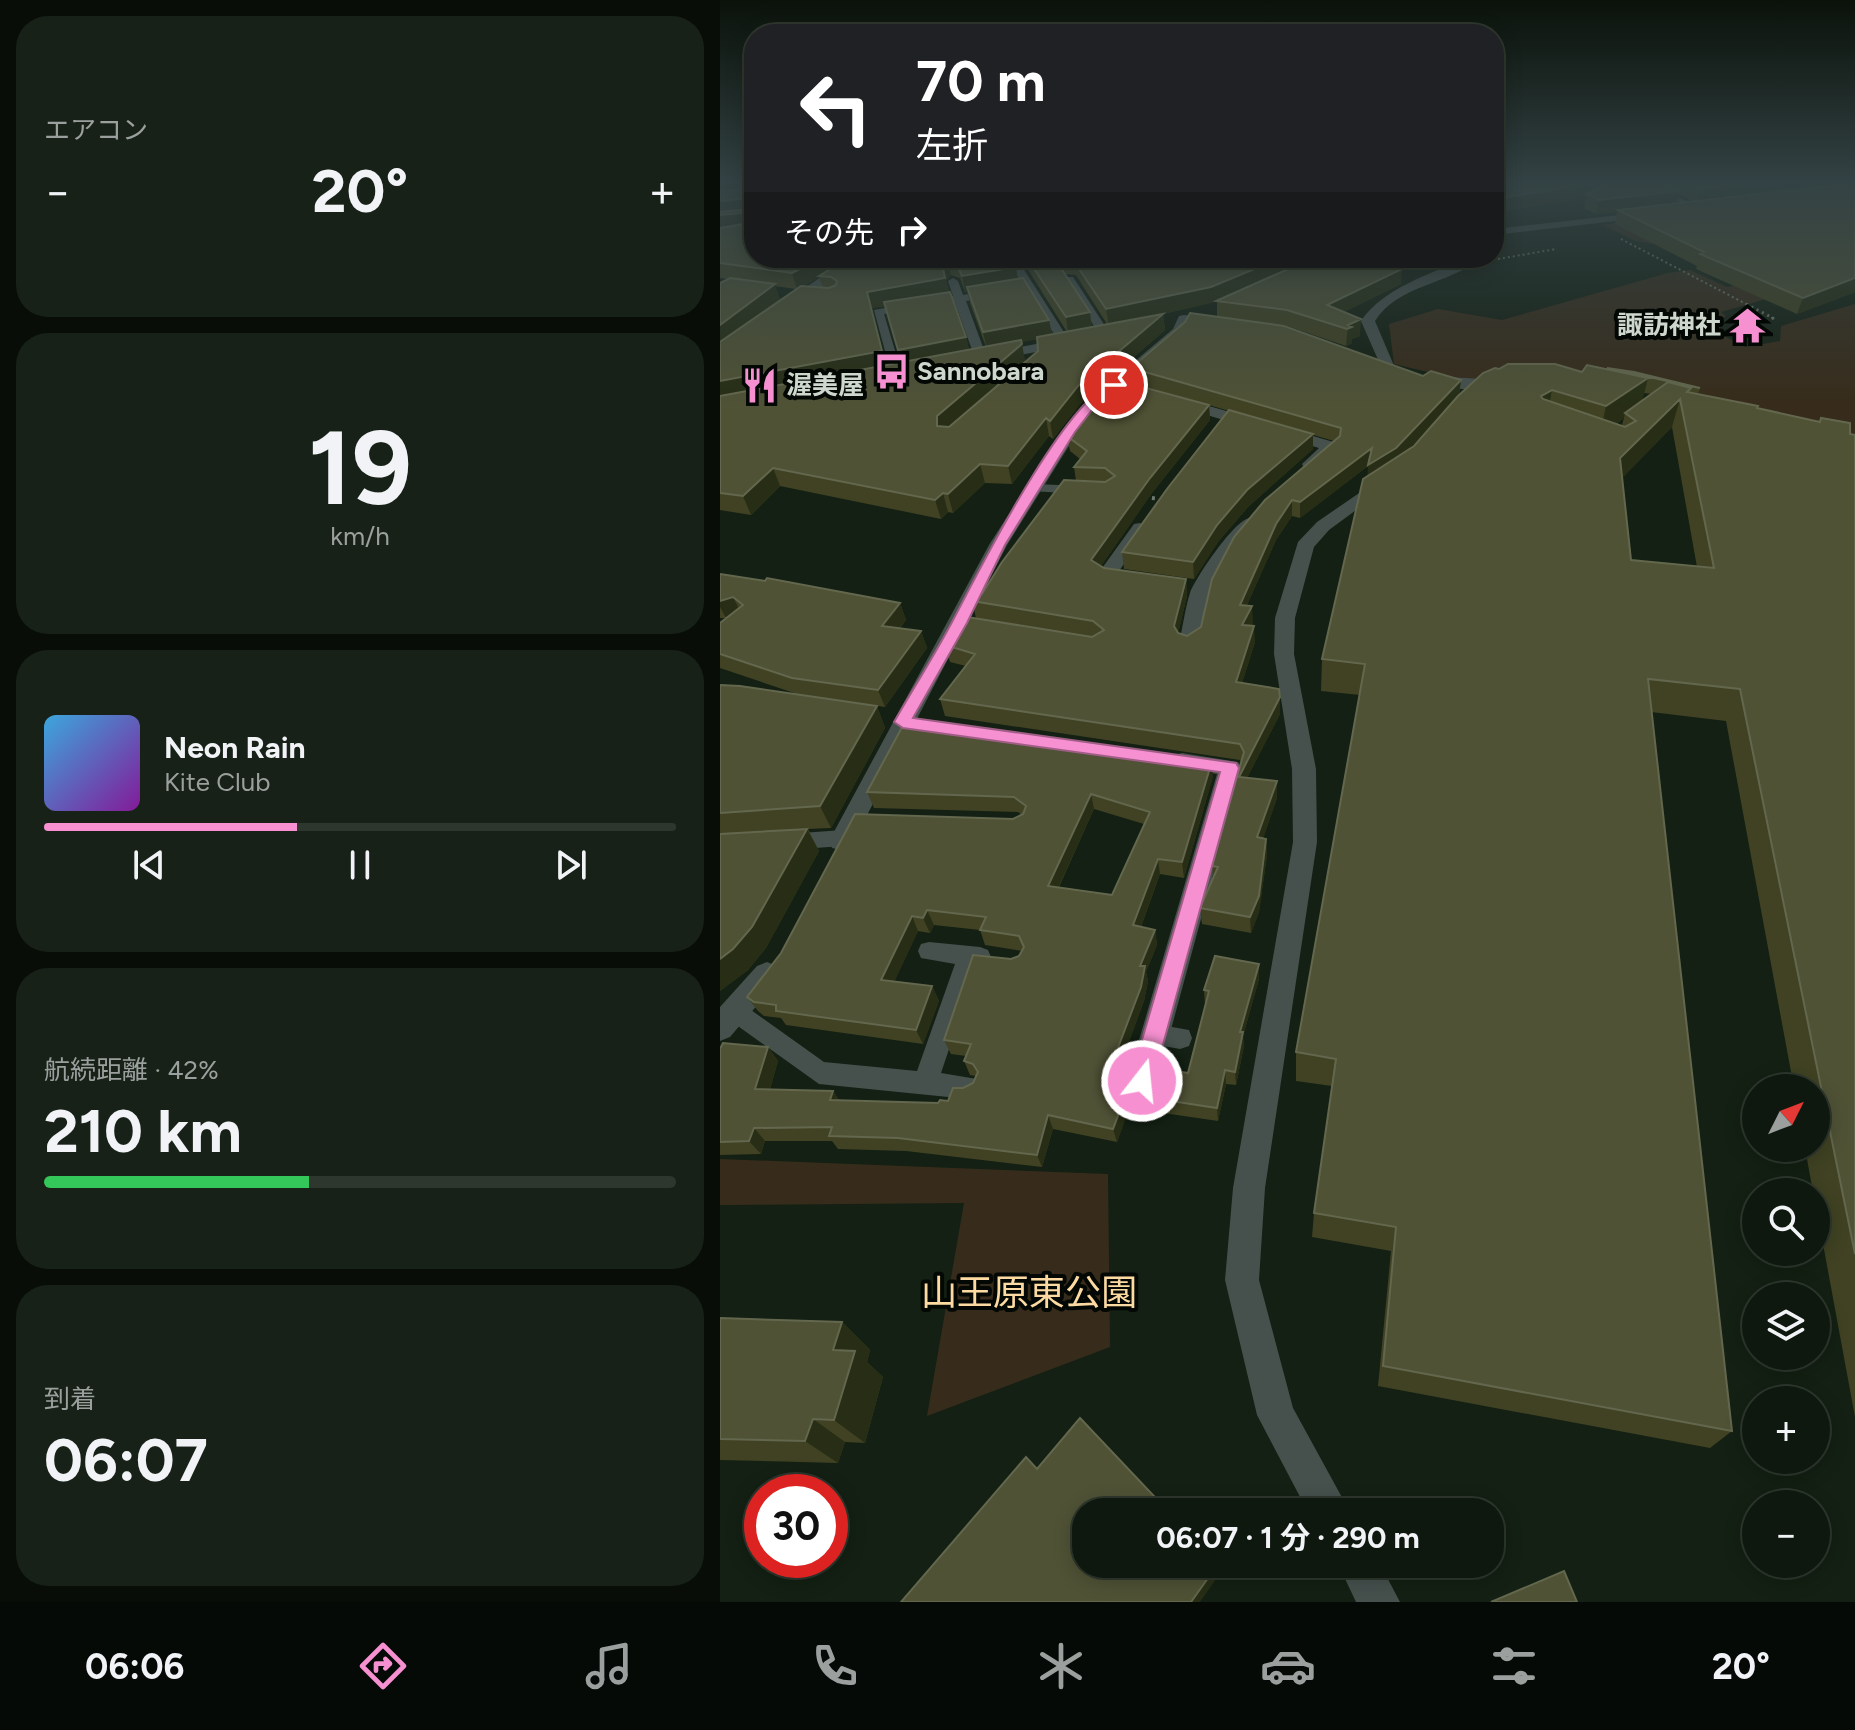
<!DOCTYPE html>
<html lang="ja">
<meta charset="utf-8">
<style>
body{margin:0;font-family:Figtree,"Noto Sans JP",sans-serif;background:#172117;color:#f1f3f6;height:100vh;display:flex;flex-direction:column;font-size:30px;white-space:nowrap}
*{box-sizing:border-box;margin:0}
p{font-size:26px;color:#9ba09e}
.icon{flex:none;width:44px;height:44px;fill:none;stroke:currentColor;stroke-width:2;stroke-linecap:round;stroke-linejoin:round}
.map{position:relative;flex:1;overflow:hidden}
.details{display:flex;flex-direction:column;gap:16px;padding:16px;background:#080d08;width:720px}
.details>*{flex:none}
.hud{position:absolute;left:24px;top:24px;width:760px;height:244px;border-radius:32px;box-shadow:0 4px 20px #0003,0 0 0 2px #2e372e;background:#202124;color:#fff;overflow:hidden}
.needle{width:52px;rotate:48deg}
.controls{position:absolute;left:1022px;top:1074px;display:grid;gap:16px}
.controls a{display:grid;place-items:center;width:88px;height:88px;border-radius:50%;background:#0e180e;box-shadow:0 4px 20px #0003,0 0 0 2px #2e372e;font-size:40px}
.speed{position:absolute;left:24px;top:1474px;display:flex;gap:16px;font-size:40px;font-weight:700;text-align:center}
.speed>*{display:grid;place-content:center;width:104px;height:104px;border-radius:50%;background:#0e180e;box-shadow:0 4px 20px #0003,0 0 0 2px #2e372e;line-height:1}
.speed .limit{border:12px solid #d22;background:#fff;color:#111}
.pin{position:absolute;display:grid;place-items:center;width:68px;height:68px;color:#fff;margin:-34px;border:4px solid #fff;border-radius:50%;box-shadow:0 2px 8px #0007}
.me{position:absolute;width:88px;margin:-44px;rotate:16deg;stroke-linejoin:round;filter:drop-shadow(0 0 6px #0008)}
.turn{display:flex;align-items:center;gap:28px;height:168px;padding:0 40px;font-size:36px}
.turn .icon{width:104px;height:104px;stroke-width:2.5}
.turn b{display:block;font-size:56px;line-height:68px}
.then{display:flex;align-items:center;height:76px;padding:0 40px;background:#0003;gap:16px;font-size:30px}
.big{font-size:60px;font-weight:700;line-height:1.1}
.details .tile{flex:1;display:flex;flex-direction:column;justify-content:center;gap:12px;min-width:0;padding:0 28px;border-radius:32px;background:#172117}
.details .dial{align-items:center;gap:0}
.dial b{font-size:104px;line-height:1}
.song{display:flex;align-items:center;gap:24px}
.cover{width:96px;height:96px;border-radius:12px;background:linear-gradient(135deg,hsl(200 70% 55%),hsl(290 70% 35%))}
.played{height:8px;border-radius:4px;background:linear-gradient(90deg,#f690d0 40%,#2e372e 40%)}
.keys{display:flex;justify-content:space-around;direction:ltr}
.heat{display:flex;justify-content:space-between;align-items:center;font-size:44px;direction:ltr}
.charge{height:12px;border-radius:6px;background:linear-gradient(90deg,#34c759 42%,#2e372e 0)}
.trip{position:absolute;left:352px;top:1498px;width:432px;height:80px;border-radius:32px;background:#0e180e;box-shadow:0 4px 20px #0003,0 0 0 2px #2e372e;font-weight:700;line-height:80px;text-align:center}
.tabs{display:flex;height:128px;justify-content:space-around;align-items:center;background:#060a06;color:#9ba09e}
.tabs .icon{width:56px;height:56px}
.tabs .active{color:#f690d0}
.tabs b{font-size:36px;color:#f1f3f6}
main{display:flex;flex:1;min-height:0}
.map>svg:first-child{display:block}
</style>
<main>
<section class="details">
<div class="tile"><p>エアコン</p>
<div class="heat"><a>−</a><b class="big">20°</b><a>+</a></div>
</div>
<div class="tile dial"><b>19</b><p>km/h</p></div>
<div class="tile">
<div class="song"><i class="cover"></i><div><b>Neon Rain</b><p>Kite Club</p></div></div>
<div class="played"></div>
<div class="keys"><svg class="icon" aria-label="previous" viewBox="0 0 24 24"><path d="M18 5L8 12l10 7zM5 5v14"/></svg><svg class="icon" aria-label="pause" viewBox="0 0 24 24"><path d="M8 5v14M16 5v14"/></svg><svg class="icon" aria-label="next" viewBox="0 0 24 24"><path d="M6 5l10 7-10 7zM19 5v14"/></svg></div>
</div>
<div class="tile"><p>航続距離 · 42%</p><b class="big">210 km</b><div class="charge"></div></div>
<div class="tile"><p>到着</p><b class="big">06:07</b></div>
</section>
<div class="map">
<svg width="1135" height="1602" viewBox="0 0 1135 1602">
<rect width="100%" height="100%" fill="#132013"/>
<path fill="#372c1b" d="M924,219L1095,285L1001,312L1006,316L985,326L1025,347L1060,341L1061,326L1135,304V438L939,384L763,385L674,364L669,324L718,309L782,320L948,273L970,270L1007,287L1043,279L965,249L916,241L883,225Z
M0,1159L388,1174L390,1347L207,1416L244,1203L0,1205Z"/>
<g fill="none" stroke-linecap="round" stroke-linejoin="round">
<path stroke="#707b6f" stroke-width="2" stroke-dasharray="2 3" stroke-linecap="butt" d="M901,239L1030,306
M778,259L836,249"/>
<path stroke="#707b6f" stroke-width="3" stroke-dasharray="2 4" stroke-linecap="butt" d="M1026,304L1053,318L1048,320"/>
<path stroke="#707b6f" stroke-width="4" stroke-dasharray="3 5" stroke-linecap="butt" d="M424,497L440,499"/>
<path fill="#46514e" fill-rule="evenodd" d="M915,181H926L982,209L974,211Z
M294,259L299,262L351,343L349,345H341L307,291L246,301L267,358L261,362L255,358L235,303L164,314L182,374L172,377L154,310L233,296L228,281L233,278L238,281L243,295L303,285L289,262Z
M345,277H353L391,335L389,337H381L344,279Z
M315,484L363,486L370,490L363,494L310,491L308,488Z
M123,830L130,832L133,838L130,844L123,846L67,850L60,848L57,842L60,836L67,834Z
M209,942L260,947L268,950L271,957L268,964L257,966L221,1073L257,1079L261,1087L257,1095L248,1099L99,1084L8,1019L4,1012L8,1005L16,1002L24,1005L104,1062L197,1071L235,964L201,958L198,951L201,944Z
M435,1024L469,1030L472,1038L469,1046L460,1049L426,1043L423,1035L426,1027Z"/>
<path fill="#46514e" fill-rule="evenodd" d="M927,212L933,215L931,217L774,235V229Z
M140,258H156L115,279L74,306L62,303L107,273Z
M746,258H762C732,283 677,285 655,321L675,368L673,371H663L641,321C663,288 711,274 746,258Z
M464,315L496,319L503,323L496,327L469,324L464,334L373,411L357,433L287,545L130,848L121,850L112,848L109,841L269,545L342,431L363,405L453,329L459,316Z
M348,338L355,342L353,345L274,360L267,356L274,352Z
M709,375C726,378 783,378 791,385C777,397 723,387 704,382V376Z
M458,397L617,443L619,446L596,468H584L582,464L599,448L453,405V399Z
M664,476L673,481L670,485L609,530L594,547L575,618L574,654L596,769L597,842L545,1188L539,1280L573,1408L630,1512H588L537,1415L505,1280L513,1188L573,842L572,769L554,654L555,618L578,542L597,522Z
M529,518L538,523L491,589L479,643L469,649L462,648L459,643C463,626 465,609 470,593C476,577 514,521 529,518Z
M420,523L429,528L399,571L420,575L423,579L420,583L380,579L377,575L380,571L414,524Z
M462,753L518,762L522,768L437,1081L433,1091L422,1095L411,1091L407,1081L497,774L454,767L450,761L454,755Z
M47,962L57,966L61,974L57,982L10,1037L0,1041V1007L37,966Z
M618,1564H660L680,1602H636Z"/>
</g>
<path fill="#404223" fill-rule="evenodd" d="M0,181H34V258H291L296,267L298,279L329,320L332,334L347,332L302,260L294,258H664L681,284L624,312L640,336L632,339V343L626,346L567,326L497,317V301L443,314L445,330L361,403L333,439L329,436L292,484L265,483L233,513L228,512L221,519L60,486L31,515L0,510V283L8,279L0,278ZM345,274L356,275L387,324L372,327ZM231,275L240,278L245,292L247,291L250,303L266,347L249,350L246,337L229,292L226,280ZM99,277L103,288L83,286ZM55,286L76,289L60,300ZM165,306L182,362L166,365L151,308ZM317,339L318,351L235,422L305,361L301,342Z
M774,181H1135V292L1077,314L976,269L977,266L895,224L897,212L876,214L864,208L866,198L774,213ZM959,194L973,201L957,203Z
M867,365L980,388L978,394L1038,408L1135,435V1417L1096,1206V1192H1093L1085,1148H1096V1088H1074L1006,721L931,712L1012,1431L990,1448L658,1386L671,1251L592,1237L594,1213L612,1086L576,1081V1052L640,695L601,691L602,659L648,476V466L580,518L572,516L556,540L527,605L533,622L531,626L535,642L522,683L560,714L527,778L557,798L543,838L546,839L547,855L539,912L531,933L482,924L480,908L493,878L492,866L521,762L520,760L225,716L220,699L246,666L230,662L225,645L256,618L252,601L262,594L356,481L354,467L360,459L350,451L347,436L477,402L412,383L411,368L703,376L741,380L739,395L779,369L862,372ZM924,393L932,394L922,400ZM737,397L694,446L687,451ZM489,405L509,411L402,552L404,569L474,579L498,542L528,507L593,449V435L614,441L481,627L467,636L458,633L467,596L466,579L384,568L381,566L432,493L490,420ZM904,418L902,425L896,424ZM952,427L977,567L911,560L902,478Z
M0,574L180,603L186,620L180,628L201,631L207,648L165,707L95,697L157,706L165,728L111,828L88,829L99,851L46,948L28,970L0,991V685L80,695L0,668V623L6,618H0Z
M493,776L464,878L440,874L421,927L435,930L437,945L426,972L428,981L424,1001L404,1055L407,1069L405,1078L418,1084L468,1073L485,1005L484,990L539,964V979L523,1036L524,1046L516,1085L506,1084L498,1121L409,1108L397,1142L333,1129L322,1167L186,1151L118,1149L112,1141H45L41,1154L0,1155V1049L48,1047L58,1061L50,1089L113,1091L119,1100L218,1103L228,1101L243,1088L253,1083L256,1076L250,1075L244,1061L246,1056L231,1054L224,1040L291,959L299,956L302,951L265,945L260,930L214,925L210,933L198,931L174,982L212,986L219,1001L203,1044L66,1025L61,1018L44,1016L38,1011L27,997L293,819L302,815L298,812L154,808L147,792ZM374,809L424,824L392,895L339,887Z
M0,1318L122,1322L150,1350L147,1362L163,1377L145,1443L125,1442L118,1463L0,1460Z"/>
<path fill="#272e15" d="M0,181H30L34,191L0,194Z
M849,181L883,182L880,196L867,194L866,198L774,213V199Z
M1054,181H1135V186L977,203L980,189Z
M960,191L956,205L898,210L897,212L876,214L879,200Z
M29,198L34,212V227L0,230V201Z
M101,258H134L99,276V277L77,289L72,273Z
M561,258H596L492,303L443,314L445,330L361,403L333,439L330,421L389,326L386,309Z
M343,259L345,274L339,265Z
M228,260L231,275L226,280L229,294L151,308L166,368L0,400V381L147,292L222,264Z
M296,267L298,283L245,292L242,276Z
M682,269L681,284L606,321L607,305Z
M1135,278V292L1077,314L1083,298Z
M55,284L60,300L0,346V325Z
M370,312L372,329L348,333L346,317Z
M641,319L640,336L632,339V343L626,346L628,325Z
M329,320L332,336L267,349L263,332Z
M246,337L250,352L182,365L178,350Z
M302,344L305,361L222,434L217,426V416Z
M928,378L921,406L905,413L904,418L880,435L886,406Z
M741,380L739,395L675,464L647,481L648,466L580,518V502Z
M832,390L827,418L821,396Z
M960,399L952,427L892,488L900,458Z
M489,405L490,420L432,493L374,576L371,560L430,478Z
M326,418L329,436L292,484L288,466Z
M593,434V449L528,507L498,542L474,579L473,562L497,525L527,490Z
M260,464L265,483L233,513L228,494Z
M53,468L60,486L31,515L23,496Z
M223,493L228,512L221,519L215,500Z
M572,500V516L556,540L520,621V605L556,524Z
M466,579L467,596L456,642L454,626Z
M13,597L21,613L6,618L0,607V601Z
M180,603L186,620L168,642L162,626Z
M532,606L533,622L523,641L522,625Z
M534,626L535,642L517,699L516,682Z
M201,631L207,648L165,707L158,690Z
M560,697V714L519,794V777Z
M157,706L165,728L111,828L100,806Z
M492,761L493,776L464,878L462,862Z
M557,781V798L538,854L537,837Z
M371,794L374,809L332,901L328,886Z
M87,829L99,851L46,948L28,970L0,991V959Z
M546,839L547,855L539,912L531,933L530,917Z
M438,859L440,874L416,940L413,925Z
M207,910L214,925L210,933L203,918Z
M192,916L198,931L168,995L161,980Z
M435,930L437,945L426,972L428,981L424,1001L404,1055L407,1069L404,1080L396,1053L420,966Z
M539,964V979L523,1036L524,1046L516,1085L515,1072L520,1032Z
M212,986L219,1001L203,1044L196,1030Z
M48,1047L58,1061L46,1102L35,1089Z
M505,1070L506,1084L498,1121L497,1108Z
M113,1091L122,1105L110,1100Z
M406,1094L409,1108L397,1142L393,1129Z
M328,1115L333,1129L322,1167L317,1155Z
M34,1128L45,1141L41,1154L29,1141Z
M122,1322L150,1350L147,1362L163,1377L145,1443L114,1420L113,1350Z
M93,1419L125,1442L118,1463L85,1441Z
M498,1564L501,1572L480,1602H471Z"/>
<path fill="#4f5235" stroke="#63674d" stroke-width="2" fill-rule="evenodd" d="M32,181H34V258H101L72,273L0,263V228L29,223L31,212L0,215V212L29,209L32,201L29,198L0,201V191L29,189Z
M774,181H855L857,183L866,181H939L960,191L879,200L867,194L885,185L883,182L774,199Z
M964,181H1054L980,189Z
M1135,183V278L1083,298L980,254L984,252L898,210Z
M129,258H291L296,267L242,276L236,263L228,260L222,264L225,278L147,292L162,351L0,381V342L81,286L109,288L116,285L117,281L111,277L99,276Z
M307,258H561L491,287L386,309L353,260L343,259L339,265L370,312L346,317Z
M593,258H664L682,269L607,305L641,319L628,325L632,327L627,329L567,310L496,301Z
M10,278L55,284L0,325V283Z
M303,278L329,320L263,332L247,287Z
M230,292L246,337L178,350L164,302Z
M470,313L564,326L703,376L711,371L741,380L676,448L648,465L652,448L580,502L572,500L556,524L520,605L532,606L522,625L534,626L516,682L559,689L560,697L519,777L557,781L537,837L546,839L539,896L530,917L480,908L498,867L492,866L524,752L520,744L220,699L255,654L225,645L241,616L372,637L384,630L373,621L252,601L258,593L262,594L282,562L344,480L385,482L395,476L385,468L354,467L367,451L347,436L375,401L397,380L489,405L430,478L371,560L384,568L466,579L454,626L458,633L467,636L481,627L492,579L514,537L545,500L620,436L621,428L411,368L465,322Z
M443,314L358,386L330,421L326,418L288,466L260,464L228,494L223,493L215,500L53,468L23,496L0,493V396L301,340L302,344L217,416V426L229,427L318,351L317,337Z
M788,364H835L862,372L867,365L928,378L886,406L832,390L821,396L823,399L905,427L916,421L905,413L948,382L971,388L967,392L1038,406L1037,408L1100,422L1101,418L1130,423V434L1135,435V1254L1020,689L928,679L1012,1431L663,1366L676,1227L594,1213L616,1059L576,1052L645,664L602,659L643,479L694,446L738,396L763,373L775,368L779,369ZM960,399L994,568L911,560L900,458Z
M887,368L914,372L980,388Z
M509,410L593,434L527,490L497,525L473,562L402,552L447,489Z
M0,574L45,581L47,578L180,603L162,626L201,631L158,690L72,678L0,654V623L23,605L13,597L0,601Z
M0,685L20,686L157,706L100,806L0,813Z
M187,718L492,761L462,862L438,859L413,925L435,930L420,966H425L421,987L396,1053L404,1055L401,1066L405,1078L418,1084L431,1080L436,1068L468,1073L489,991L484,990L495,956L539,964L520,1032H523L515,1072L505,1070L497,1108L406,1094L393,1129L328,1115L317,1155L178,1138L109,1136L112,1127L34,1128L29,1141L0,1142V1049L3,1043L48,1047L35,1089L113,1091L110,1100L218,1103L220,1100L228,1101L233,1088H243L253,1083L258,1072L253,1064L244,1061L251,1044L224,1040L253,955L291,959L299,956L304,947L299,936L260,930L266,917L207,910L203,918L192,916L161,980L212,986L196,1030L56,1011V1005L34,1002L27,997L61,953L135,814L293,819L303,814L306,806L294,797L147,792ZM371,794L430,812L392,895L328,886Z
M87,829L32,927L13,949L0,959V834Z
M0,1318L122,1322L113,1350L135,1351L114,1420L93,1419L85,1441L0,1439Z
M360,1418L449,1512H366V1564H498L471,1602H181L306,1457L317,1469Z
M844,1571L857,1602H771Z"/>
<linearGradient id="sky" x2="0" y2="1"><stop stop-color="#0a120a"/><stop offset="0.45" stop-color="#334244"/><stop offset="1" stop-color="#334244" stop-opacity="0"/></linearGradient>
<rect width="1135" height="405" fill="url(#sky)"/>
<path fill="#f690d0" stroke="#a05e87" stroke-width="2" d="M394,381L400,385L372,410L355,432L285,545L247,623L193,718L516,763L519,768L433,1081L430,1088L422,1091L414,1088L410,1081L500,772L183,728L174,722C193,689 214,656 232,622C260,569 342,403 394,381Z"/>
<defs>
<symbol id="temple-bare" viewBox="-9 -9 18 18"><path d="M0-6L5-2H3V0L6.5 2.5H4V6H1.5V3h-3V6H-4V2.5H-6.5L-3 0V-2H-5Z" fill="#f690d0" stroke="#040804" stroke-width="2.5" paint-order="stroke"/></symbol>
<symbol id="bus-bare" viewBox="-9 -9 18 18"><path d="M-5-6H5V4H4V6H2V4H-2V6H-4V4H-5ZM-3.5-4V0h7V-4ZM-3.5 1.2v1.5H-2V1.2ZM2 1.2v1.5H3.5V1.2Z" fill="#f690d0" stroke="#040804" stroke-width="2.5" paint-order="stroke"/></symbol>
<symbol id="restaurant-bare" viewBox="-9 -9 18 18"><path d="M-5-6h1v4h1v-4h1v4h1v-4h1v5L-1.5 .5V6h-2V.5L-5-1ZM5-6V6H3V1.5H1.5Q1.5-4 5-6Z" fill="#f690d0" stroke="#040804" stroke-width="2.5" paint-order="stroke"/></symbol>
</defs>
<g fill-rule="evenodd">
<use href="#temple-bare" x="1002" y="300" width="51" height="51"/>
<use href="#bus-bare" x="146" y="346" width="51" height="51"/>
<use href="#restaurant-bare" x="14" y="360" width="51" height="51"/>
</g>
<g text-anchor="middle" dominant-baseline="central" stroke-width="8" stroke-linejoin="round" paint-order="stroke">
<g font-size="26" font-weight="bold" fill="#ced7cd" stroke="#040804" text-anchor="start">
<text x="1001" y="325" text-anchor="end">諏訪神社</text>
<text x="197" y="371">Sannobara</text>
<text x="66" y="385">渥美屋</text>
</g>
<g font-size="36" fill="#fcdaa2" stroke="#040804">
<text x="309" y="1292">山王原東公園</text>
</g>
</g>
</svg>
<div class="controls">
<a><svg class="needle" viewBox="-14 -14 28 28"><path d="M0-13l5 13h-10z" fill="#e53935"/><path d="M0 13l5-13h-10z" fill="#9ba09e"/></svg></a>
<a><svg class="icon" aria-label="search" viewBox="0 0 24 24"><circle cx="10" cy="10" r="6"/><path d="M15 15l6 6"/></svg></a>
<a><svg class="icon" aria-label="layers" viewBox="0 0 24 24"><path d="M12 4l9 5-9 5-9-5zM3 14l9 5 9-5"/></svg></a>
<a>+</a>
<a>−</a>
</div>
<div class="speed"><div class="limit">30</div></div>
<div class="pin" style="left:394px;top:385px;background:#d93025"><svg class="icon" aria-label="arrive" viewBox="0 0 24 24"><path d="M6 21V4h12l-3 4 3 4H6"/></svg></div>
<svg class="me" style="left:422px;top:1081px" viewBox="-20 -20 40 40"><circle r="17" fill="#f690d0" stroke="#fff" stroke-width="3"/><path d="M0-11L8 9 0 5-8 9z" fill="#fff"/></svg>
<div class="trip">06:07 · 1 分 · 290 m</div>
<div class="hud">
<div class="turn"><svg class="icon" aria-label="left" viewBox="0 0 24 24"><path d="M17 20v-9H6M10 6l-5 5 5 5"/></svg><div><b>70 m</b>左折</div></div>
<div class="then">その先<svg class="icon" aria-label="right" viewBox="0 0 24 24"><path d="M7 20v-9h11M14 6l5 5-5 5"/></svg></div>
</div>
</div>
</main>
<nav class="tabs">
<b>06:06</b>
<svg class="icon active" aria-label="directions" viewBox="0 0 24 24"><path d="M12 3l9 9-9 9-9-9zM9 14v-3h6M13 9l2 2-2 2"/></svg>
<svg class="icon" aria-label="music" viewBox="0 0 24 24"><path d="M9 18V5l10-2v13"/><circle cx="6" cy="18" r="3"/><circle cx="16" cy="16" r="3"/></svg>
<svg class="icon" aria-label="phone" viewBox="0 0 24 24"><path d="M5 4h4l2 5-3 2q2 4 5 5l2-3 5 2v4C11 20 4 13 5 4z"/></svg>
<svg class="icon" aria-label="climate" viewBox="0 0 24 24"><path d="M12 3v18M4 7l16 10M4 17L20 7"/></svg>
<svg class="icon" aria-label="car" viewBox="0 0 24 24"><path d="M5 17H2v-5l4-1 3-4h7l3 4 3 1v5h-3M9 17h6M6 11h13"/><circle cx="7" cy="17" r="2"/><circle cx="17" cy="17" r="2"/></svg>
<svg class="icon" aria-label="filters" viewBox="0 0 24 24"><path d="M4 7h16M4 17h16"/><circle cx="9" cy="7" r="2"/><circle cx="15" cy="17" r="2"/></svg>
<b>20°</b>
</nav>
